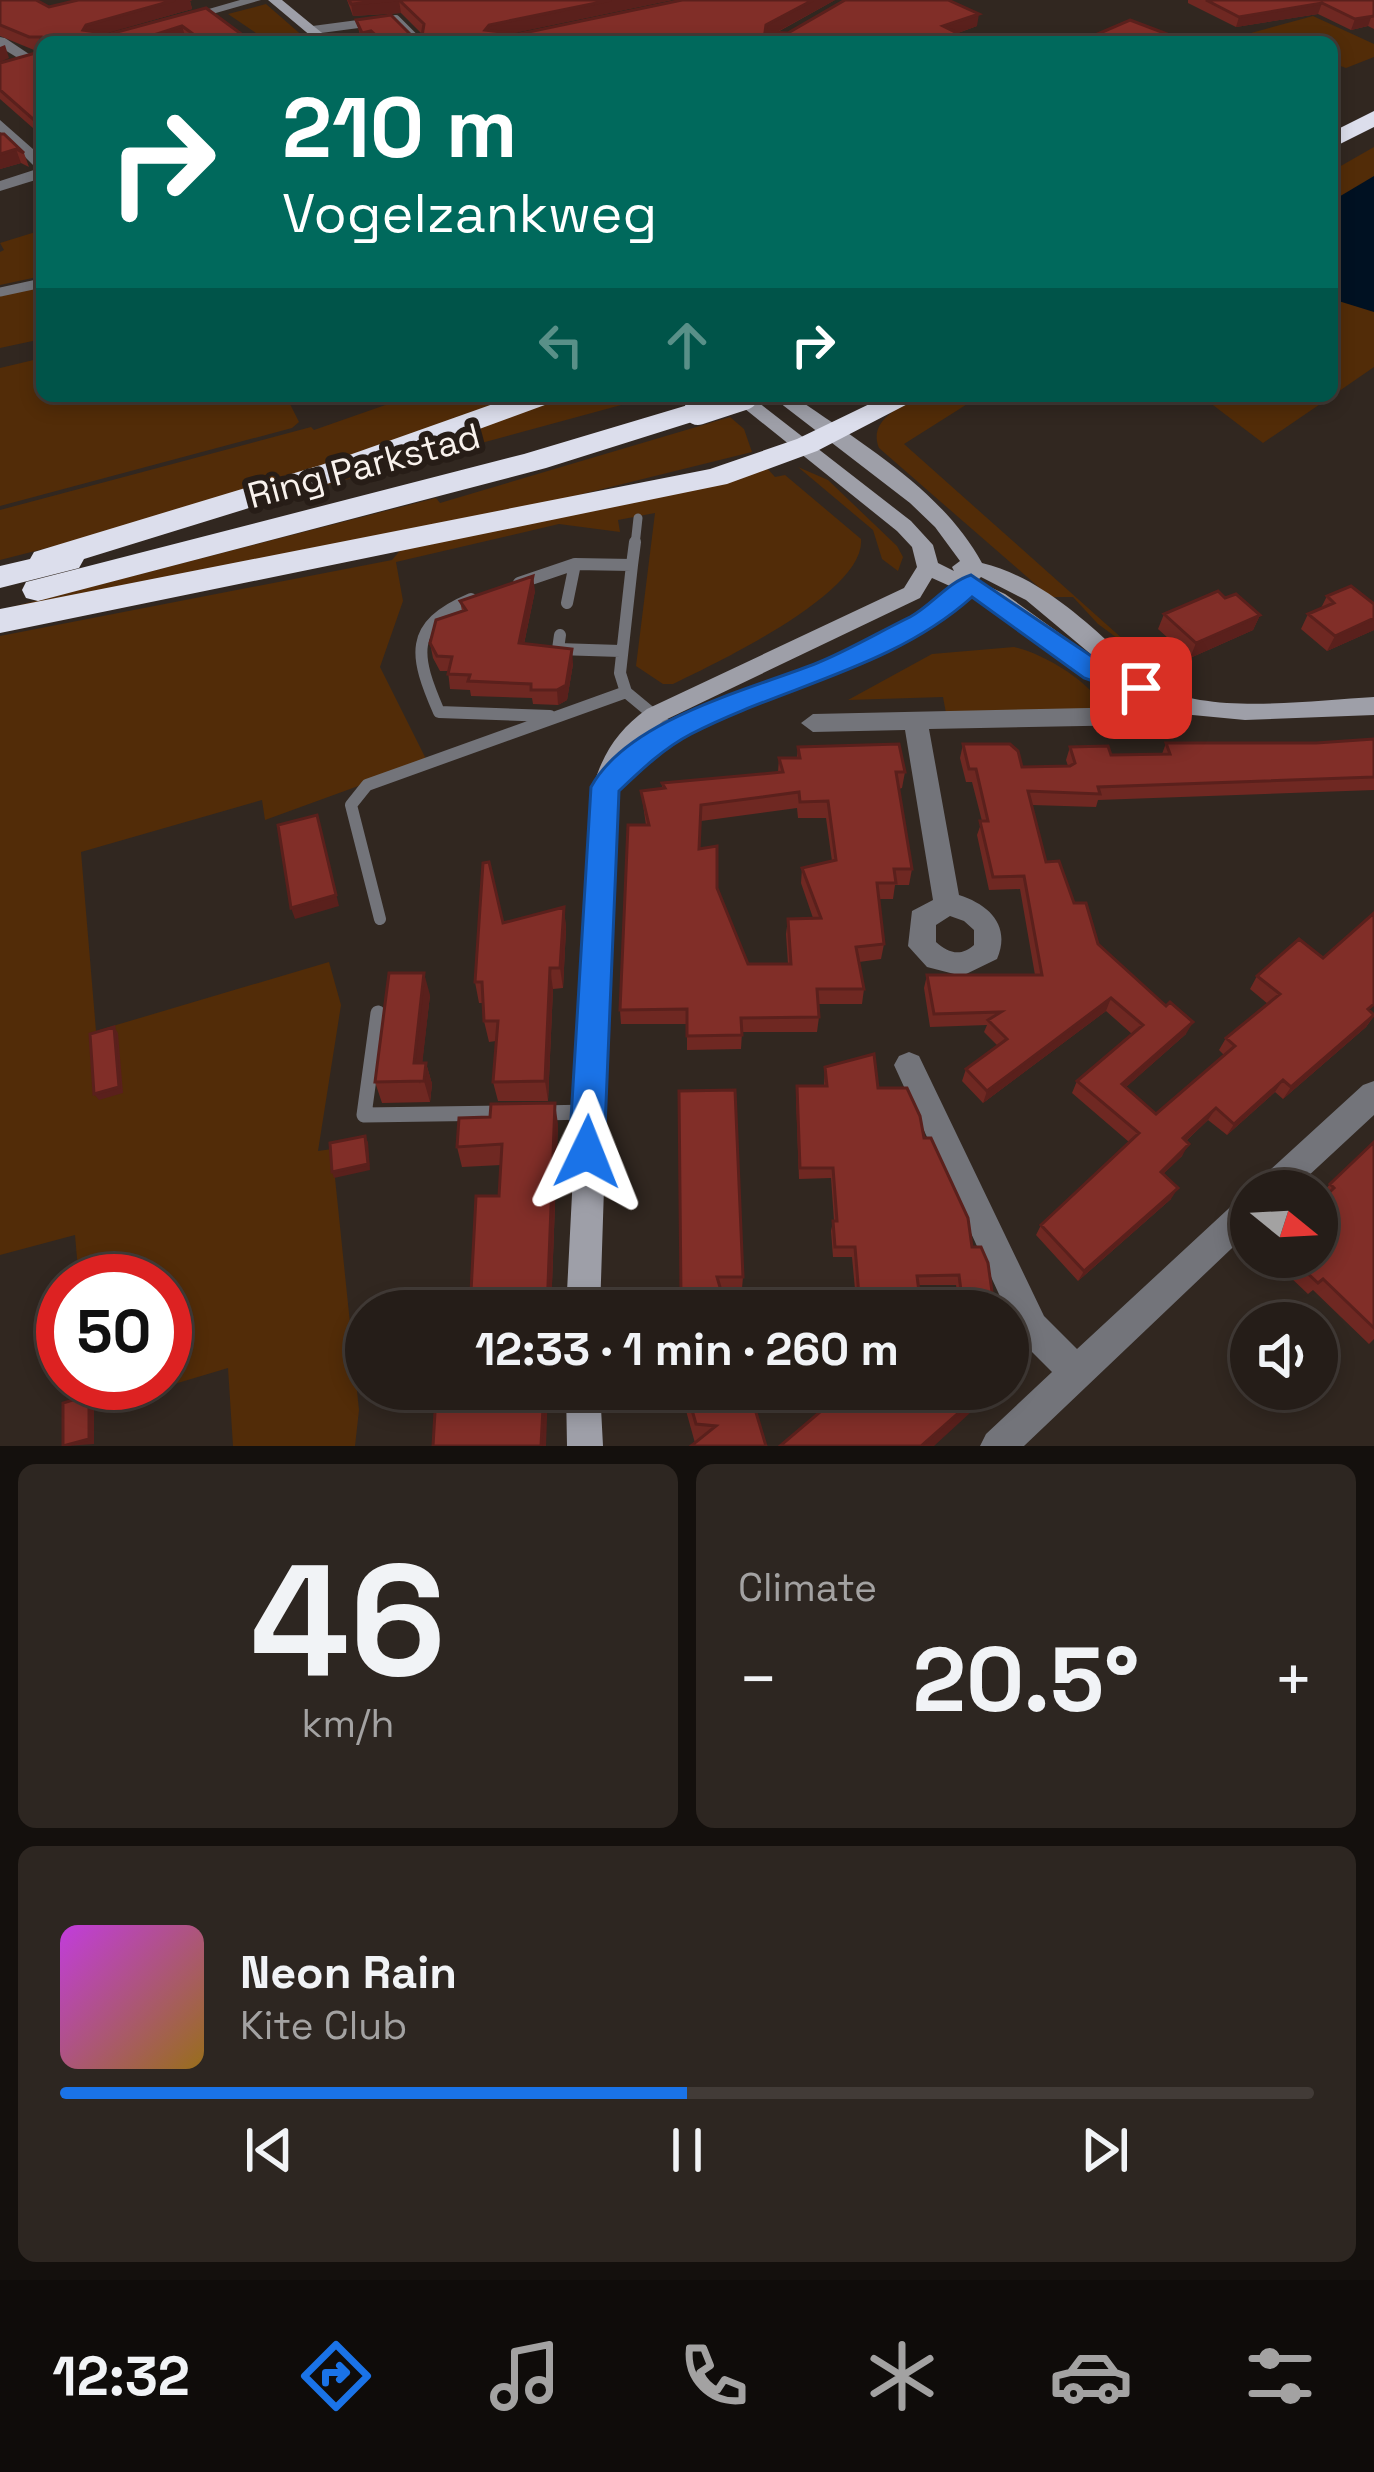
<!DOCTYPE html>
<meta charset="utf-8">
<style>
body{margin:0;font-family:"Space Grotesk",sans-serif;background:#2d2621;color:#f1f3f6;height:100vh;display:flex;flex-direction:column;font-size:45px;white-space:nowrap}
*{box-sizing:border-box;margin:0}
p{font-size:39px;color:#a3a2a2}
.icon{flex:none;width:66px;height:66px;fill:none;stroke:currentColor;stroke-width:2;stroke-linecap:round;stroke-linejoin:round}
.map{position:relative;height:1446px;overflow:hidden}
.panel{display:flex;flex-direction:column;gap:18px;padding:18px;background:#14100d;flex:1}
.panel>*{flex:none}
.guide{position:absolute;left:36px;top:36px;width:1302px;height:366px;border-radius:18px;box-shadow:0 6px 18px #0003,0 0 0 3px #423b37;background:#00695c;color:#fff;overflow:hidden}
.needle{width:78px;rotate:108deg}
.controls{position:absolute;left:1230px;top:1170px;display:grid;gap:24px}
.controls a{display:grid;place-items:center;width:108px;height:108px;border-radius:50%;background:#251d18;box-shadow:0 6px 18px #0003,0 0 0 3px #423b37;font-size:60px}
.speed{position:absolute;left:36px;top:1254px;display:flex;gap:24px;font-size:60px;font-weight:700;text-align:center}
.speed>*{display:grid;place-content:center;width:156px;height:156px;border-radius:50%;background:#251d18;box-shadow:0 6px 18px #0003,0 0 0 3px #423b37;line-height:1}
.speed .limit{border:18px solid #d22;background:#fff;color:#111}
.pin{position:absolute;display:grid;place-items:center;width:102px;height:102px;color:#fff;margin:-51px;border-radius:24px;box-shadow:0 6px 18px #0006}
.me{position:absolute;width:132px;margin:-66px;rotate:2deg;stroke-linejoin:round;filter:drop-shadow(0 0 9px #0008)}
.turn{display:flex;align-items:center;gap:42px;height:252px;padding:0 48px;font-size:54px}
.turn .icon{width:156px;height:156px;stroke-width:2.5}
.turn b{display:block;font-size:84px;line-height:102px}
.lanes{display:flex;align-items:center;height:114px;padding:0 48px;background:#0003;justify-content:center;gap:60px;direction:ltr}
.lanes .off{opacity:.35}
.big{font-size:90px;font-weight:700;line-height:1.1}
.panel .card{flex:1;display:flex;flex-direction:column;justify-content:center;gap:18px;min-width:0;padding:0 42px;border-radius:18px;background:#2d2621}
.panel .dial{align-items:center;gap:0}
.dial b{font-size:156px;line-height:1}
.song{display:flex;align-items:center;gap:36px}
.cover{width:144px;height:144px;border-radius:18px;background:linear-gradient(135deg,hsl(290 70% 55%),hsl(40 70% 35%))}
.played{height:12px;border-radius:6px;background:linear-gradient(90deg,#1a73e8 50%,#423b37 50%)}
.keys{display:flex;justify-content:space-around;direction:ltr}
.heat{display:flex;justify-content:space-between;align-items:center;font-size:66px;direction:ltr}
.panel .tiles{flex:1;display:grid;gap:18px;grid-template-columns:1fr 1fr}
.card:last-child{grid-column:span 2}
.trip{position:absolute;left:345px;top:1290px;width:684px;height:120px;border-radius:60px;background:#251d18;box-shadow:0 6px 18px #0003,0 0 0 3px #423b37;font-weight:700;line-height:120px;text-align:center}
.menu{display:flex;height:192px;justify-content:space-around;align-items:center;background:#0f0c0a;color:#a3a2a2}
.menu .icon{width:84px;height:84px}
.menu .on{color:#1a73e8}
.menu b{font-size:54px;color:#f1f3f6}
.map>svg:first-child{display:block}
</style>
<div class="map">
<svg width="1374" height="1446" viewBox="0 0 1374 1446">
<rect width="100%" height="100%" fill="#312720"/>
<path fill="#522c08" d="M266,4L305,38L269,42L228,14Z
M1313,16L1374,44V57L1346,68L1332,63V42H1275L1251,33Z
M1374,147V367L1332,396V171Z
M42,230V276L0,285V252L4,250L0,243Z
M42,287V339L0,348V296Z
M42,358V396H286L299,422L292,428L0,506V368Z
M411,396H532L145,523L0,560V510L311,427L314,430Z
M555,396L647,398L220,514Z
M919,396H980L904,444L1143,657L1098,624L1073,597H1050L879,448C868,421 898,408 919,396Z
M1201,396H1332L1263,443Z
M730,417L744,429L752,452L562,499L0,610L436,498L440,503Z
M766,467L775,477L785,475L861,539C866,592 717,663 673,684H663L636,666L655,513L618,520L620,532L559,524L396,562L403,601L380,667L427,761L265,820L262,800L81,852L96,1031L329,962L341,1005L318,1151L332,1149L359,1410L355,1446H233L228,1368L104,1405L87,1398L86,1383H165V1281H79L75,1235L0,1255V636L392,560L403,547Z
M798,467L828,480L897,546L903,557L898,571L882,559L873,530Z
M1014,647C1043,653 1093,683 1104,709L946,713L943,697L848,700L932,654Z"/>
<path fill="#012" d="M1374,176V312L1332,299V201Z"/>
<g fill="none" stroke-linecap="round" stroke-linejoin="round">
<path stroke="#73747a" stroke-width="8" d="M313,30L396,19L419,42"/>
<path stroke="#73747a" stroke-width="9" d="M0,292L42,283
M635,545L638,518"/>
<path stroke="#73747a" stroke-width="12" d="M632,565L635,542
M519,583L575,564
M471,599C407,626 415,656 439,712L550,716
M567,603L575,564L632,565L620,673L626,692L673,731
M560,635L558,649L620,651
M380,919L351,805L367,785L626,692"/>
<path stroke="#73747a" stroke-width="15" d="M378,1013L364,1115L503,1113
M541,1113L588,1112"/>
<path fill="#73747a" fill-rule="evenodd" d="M240,0H261L181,23L174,19Z
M0,37L5,38L38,60L26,63L0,47Z
M0,120L42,157V178L0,191V181L37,169L0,132Z
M1182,696L1194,705L1190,711L1137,725L929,729L959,895C990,905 1011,926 997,959L962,976L927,967L908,946L912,911L933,900L905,730L813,732L801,723L813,714L1137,707ZM950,916L964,921L974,930V945C961,957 948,953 936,942V925Z
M909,1052L919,1056L1044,1316L1077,1349L1240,1198L1251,1194V1230L1024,1446H980L986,1434L1052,1372L1020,1340L894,1065L899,1056Z
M1374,1081V1115L1292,1191H1254L1259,1180L1363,1085Z"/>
<path fill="#9e9fa8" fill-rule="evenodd" d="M268,0H282L333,42H318Z
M729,396H750L911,521L933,545L938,563L954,571L952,567L960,561L935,527L910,503L771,396H793L808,406C871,449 945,495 982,563C1033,575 1076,612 1114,647C1126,659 1139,677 1154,685C1210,716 1311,700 1374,697V715L1245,720L1182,714L1086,677L989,604L970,595C893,673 774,686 682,737C658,751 638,771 617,789L600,1311H566L593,787C603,753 618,730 647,709L904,588L917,567L912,547L897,531ZM981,577L1026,600L1105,666L1005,594L977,581ZM932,578L952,587C895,636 823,662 752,689C714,703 675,716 642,740L663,721L920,598Z
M566,1389H600L603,1446H567Z"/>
<path fill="#dcdeec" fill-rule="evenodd" d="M1374,111V127L1332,148V132Z
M516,396H557L553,402L343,479L84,559L79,568L0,588V566L30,559L34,552L321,465Z
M886,396H923L817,451L727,484L0,633V609L710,469L797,439Z
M698,402L712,411L708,417L546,468L38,601L26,598L22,590L26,582L38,579L524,454Z"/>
<path stroke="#dcdeec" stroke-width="28" d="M698,411L744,396"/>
</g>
<path fill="#6f2822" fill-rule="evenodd" d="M0,0L49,7L78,0H192L190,1L192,9L106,33L110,34L206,8L252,42H190L186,39L42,42V136L0,99V63L39,52V50H34L0,36Z
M347,0H672L513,33L519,34L835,0L776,33L977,26L958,33L962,42H362L356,20L412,36H422V34L401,13L353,16Z
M1188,0H1374V29L1368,26L1351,30L1318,14L1236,27L1188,3Z
M0,134L24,153L29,167L21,163L0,169Z
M535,591L524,644L573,664L567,700L558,705L533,704L532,698L471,696L470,690L450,689L448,671H440L433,658L430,643L462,611L460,601Z
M1327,596L1374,604V630L1327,651L1301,629L1308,614L1321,608Z
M1225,598L1260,615L1253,630L1190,658L1158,629L1164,614Z
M1374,739V790L1098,800L1096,807L1032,805L1046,862L1074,903L1098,944L1186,1034L1126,1087L1156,1114L1224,1055L1219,1050L1226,1038L1268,1004L1250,989L1257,976L1371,1011L1374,1016L1366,1027L1283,1099L1275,1092L1227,1135L1208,1120L1186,1141L1182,1156L1163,1174L1171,1199L1078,1281L1036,1235L1041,1225L1129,1142L1072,1093L1077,1081L1132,1034L1106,1011L983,1103L962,1081L966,1069L998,1046L984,1032L987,1025L930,1027L924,988L927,975H1035L1020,889L989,890L977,835L982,821L972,782H966L960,758L963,744L1022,767L1068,766L1066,760L1070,747L1111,755L1162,754L1166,743H1316Z
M798,747L905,772L902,788L899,789L912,869L909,885H895L893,899H879L884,944L881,959L859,962L864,989L862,1004H818L819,1017L817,1032H742L741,1049L687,1050V1024H621L620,1010L646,825L641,791L662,788V783L778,772L779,758H797ZM797,808L798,818H826L832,861L802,868L801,883L813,918L788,919L786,934L788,964H748L700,848L701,821Z
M564,907L566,929L563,988L553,989L548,1101H498L493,1082L496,1041L489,1042L484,1021L483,1003H479L475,982L503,923Z
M430,995L422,1063H426L432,1084L430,1102L382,1103L375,1082Z
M825,1067L878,1088L924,1138L972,1247L994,1306L992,1311H959L956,1285H919L921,1307L920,1311H857L852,1257H833L831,1231L833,1221H834L831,1178L799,1179L796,1097L797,1086H824Z
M679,1091L743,1277L741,1300H724L727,1311H662L661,1304L681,1297Z
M558,1124L551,1311H438L471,1292L499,1196L501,1165L462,1167L457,1147Z
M1374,1142V1339L1369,1344L1313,1290L1308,1294L1269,1257H1317L1323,1199L1320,1196L1330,1184Z
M680,1389H749L766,1446L695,1443Z"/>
<path fill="#5a201c" d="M175,0H192L190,1L192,9L90,38L83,30L86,25Z
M399,0L401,13L353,16L351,4Z
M611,0H672L490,38L485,30L489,25Z
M813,0H835L766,38V25Z
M1322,3L1318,14L1236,27L1239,17Z
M979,14L977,26L941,39L943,26Z
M1372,15L1368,26L1351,30L1355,19Z
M182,26L186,39L175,42H132Z
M371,31L373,42H363L362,33Z
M5,45L9,58L0,62V47Z
M16,149L21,163L0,169V154Z
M533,576L535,591L521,658L519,643Z
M1260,615L1253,630L1190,658L1196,643Z
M1374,618V630L1327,651L1335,636Z
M572,649L573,664L567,700L558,705L557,690Z
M317,815L339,906L295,919L291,908Z
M564,907L566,929L563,988L560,968Z
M550,968L553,989L548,1101L545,1081Z
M424,973L430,995L420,1084L414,1063Z
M1111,998L1106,1011L983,1103L987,1091Z
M1374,1015L1366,1027L1283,1099L1291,1087Z
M1193,1022L1186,1034L1116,1096L1122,1084Z
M114,1027L118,1033L123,1093L99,1100L94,1094Z
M426,1063L432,1084L430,1102L424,1081Z
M1283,1080L1275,1092L1227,1135L1234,1124Z
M555,1103L558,1124L551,1311H547Z
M1216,1108L1208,1120L1176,1150L1183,1138Z
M365,1136L368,1142L370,1170L334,1178L332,1172Z
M1189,1144L1182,1156L1154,1183L1161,1172Z
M1178,1188L1171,1199L1078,1281L1084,1271Z
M544,1389H548L546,1446H541Z
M982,1392L971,1412L934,1446H921Z
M89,1395L94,1400V1444L66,1446Z"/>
<path fill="#812e28" stroke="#5a201c" stroke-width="3" fill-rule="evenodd" d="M0,0H36L49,7L78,0H175L86,25L83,30L110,34L206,8L252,42H204L182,26L132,42H42V127L0,90V63L39,52L41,37H29L0,25Z
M349,0H399L351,4Z
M399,0H611L489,25L485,30L519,34L682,0H813L766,25L765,32L788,33L845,0H948L979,14L943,26L963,36L944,42H383L371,31L362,33L356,20L391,15L412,36H422L424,24Z
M1206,0H1374V16L1355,19L1322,3L1239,17Z
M1130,20L1188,42H1079Z
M0,134H4L24,153L16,149L0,154Z
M40,140H42V174L37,169L42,164Z
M533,576L519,643L572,649L566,685L557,690H531V684L468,681L470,675L448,674L452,657L437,656L430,643L436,620L466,610L460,601Z
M1351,586L1374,604V618L1335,636L1308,614L1334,603L1327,596Z
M1218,591L1225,598L1236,594L1260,615L1196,643L1164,614Z
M1374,739V777L1098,787L1100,794L1028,791L1046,862L1059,861L1074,903H1086L1098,944L1166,1006L1170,1002L1193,1022L1122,1084L1156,1114L1235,1046L1226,1038L1280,994L1257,976L1299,939L1323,958L1374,913V1004L1368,1009L1374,1015L1291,1087L1283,1080L1234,1124L1216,1108L1183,1138L1189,1144L1161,1172L1178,1188L1084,1271L1041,1225L1139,1133L1077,1081L1143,1025L1111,998L987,1091L966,1069L1007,1039L988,1020L1001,1012L934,1014L927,975H1042L1024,876L993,877L980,821H988L976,769H969L963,744H1010L1018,751L1022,767L1070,766L1075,763L1070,747L1108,746L1111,755L1170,754L1166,743H1316Z
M899,744L905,772H896L912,869H894L896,883H877L884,944L856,947L864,989H817L819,1017L741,1018L742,1035L687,1036V1009L620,1010L628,825H649L641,791L665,788L662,783L783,772L779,758H800L798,747ZM799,792L800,802L828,801L836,860L802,868L821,918L788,919L791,964H748L717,888V846L699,849L701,805Z
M317,815L336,895L291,908L278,825Z
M489,862L503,923L564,907L560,968H550L545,1081L493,1082L498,1021H484L482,982H475L483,863Z
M389,973H424L414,1063H426L424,1081L375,1082Z
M114,1027L119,1087L94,1094L90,1034Z
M874,1054L878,1088H907L920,1116L924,1138H931L968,1218L972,1247H981L988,1263L994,1306H963L959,1275L917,1276L921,1307L860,1308L855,1247H835L833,1221H837L833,1168H800L797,1086H827L825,1067Z
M735,1090L743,1277H717L727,1311H664L661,1304L681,1297L679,1091Z
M555,1103L547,1311H438L439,1293L471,1292L476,1196H499L502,1144L457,1147L459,1118L490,1117L491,1104Z
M365,1136L368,1164L332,1172L330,1143Z
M1374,1142V1328L1323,1279L1318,1283L1290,1257H1317V1204L1334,1188L1330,1184Z
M430,1389H544L541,1446H433L436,1395H430Z
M686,1389H749L766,1446H691L716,1426L696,1424Z
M847,1389H979L982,1392L921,1446H780Z
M89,1395V1439L63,1446V1403Z"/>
<path fill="#1a73e8" stroke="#114b97" stroke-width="3" d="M971,575L1103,664L1150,681L1154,688L1150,695L1141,698L1084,678L972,597C893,668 784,686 691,734C664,748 641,770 619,791L604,1152L599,1163L587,1168L574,1163L569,1152L591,787C628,719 749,690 817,663C849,650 879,632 910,617C931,606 948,582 971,575Z"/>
<g text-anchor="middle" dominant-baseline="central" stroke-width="12" stroke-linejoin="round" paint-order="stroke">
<g font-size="36" fill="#f9f2ed" stroke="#271d17">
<text transform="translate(364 466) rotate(-15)">Ring Parkstad</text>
</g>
</g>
</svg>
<div class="controls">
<a><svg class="needle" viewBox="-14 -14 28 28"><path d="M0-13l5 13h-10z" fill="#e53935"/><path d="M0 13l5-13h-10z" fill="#a3a2a2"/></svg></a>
<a><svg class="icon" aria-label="sound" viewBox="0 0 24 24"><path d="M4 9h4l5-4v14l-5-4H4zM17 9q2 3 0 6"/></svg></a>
</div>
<div class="speed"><div class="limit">50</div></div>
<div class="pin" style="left:1141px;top:688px;background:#d93025"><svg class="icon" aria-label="arrive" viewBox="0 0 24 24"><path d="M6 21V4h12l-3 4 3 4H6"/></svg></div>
<svg class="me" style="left:587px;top:1152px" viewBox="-20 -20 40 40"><path d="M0-17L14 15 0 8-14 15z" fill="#1a73e8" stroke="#fff" stroke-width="4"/></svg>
<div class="trip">12:33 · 1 min · 260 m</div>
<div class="guide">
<div class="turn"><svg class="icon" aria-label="right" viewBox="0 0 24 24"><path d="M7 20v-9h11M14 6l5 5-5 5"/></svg><div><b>210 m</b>Vogelzankweg</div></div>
<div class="lanes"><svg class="icon off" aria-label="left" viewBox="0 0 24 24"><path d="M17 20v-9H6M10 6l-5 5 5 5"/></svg><svg class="icon off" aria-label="ahead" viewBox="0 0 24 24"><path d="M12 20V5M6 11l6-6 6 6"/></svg><svg class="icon" aria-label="right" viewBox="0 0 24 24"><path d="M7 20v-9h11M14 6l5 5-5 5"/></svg></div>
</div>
</div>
<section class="panel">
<div class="tiles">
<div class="card dial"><b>46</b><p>km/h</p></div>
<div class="card"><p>Climate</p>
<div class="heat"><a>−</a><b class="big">20.5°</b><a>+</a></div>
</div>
<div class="card">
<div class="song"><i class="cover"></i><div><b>Neon Rain</b><p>Kite Club</p></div></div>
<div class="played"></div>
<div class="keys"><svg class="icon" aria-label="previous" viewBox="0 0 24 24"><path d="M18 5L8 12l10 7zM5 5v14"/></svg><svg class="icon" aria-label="pause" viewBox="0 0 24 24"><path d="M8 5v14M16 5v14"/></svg><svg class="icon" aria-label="next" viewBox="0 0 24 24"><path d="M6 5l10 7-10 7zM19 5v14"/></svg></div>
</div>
</div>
</section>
<nav class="menu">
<b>12:32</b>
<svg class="icon on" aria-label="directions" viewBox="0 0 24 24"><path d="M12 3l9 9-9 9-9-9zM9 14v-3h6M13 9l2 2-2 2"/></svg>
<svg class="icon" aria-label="music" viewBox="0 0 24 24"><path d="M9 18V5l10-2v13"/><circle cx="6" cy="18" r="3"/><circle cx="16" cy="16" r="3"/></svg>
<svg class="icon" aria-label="phone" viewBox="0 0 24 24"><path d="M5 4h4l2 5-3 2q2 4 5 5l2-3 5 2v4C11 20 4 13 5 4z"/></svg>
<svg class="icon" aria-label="climate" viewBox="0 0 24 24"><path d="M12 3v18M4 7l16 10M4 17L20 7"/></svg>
<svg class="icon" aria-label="car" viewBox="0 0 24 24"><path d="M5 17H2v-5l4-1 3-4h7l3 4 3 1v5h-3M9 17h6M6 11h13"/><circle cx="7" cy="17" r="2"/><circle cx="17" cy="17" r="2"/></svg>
<svg class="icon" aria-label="filters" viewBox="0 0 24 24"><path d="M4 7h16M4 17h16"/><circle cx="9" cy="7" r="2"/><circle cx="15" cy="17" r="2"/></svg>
</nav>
